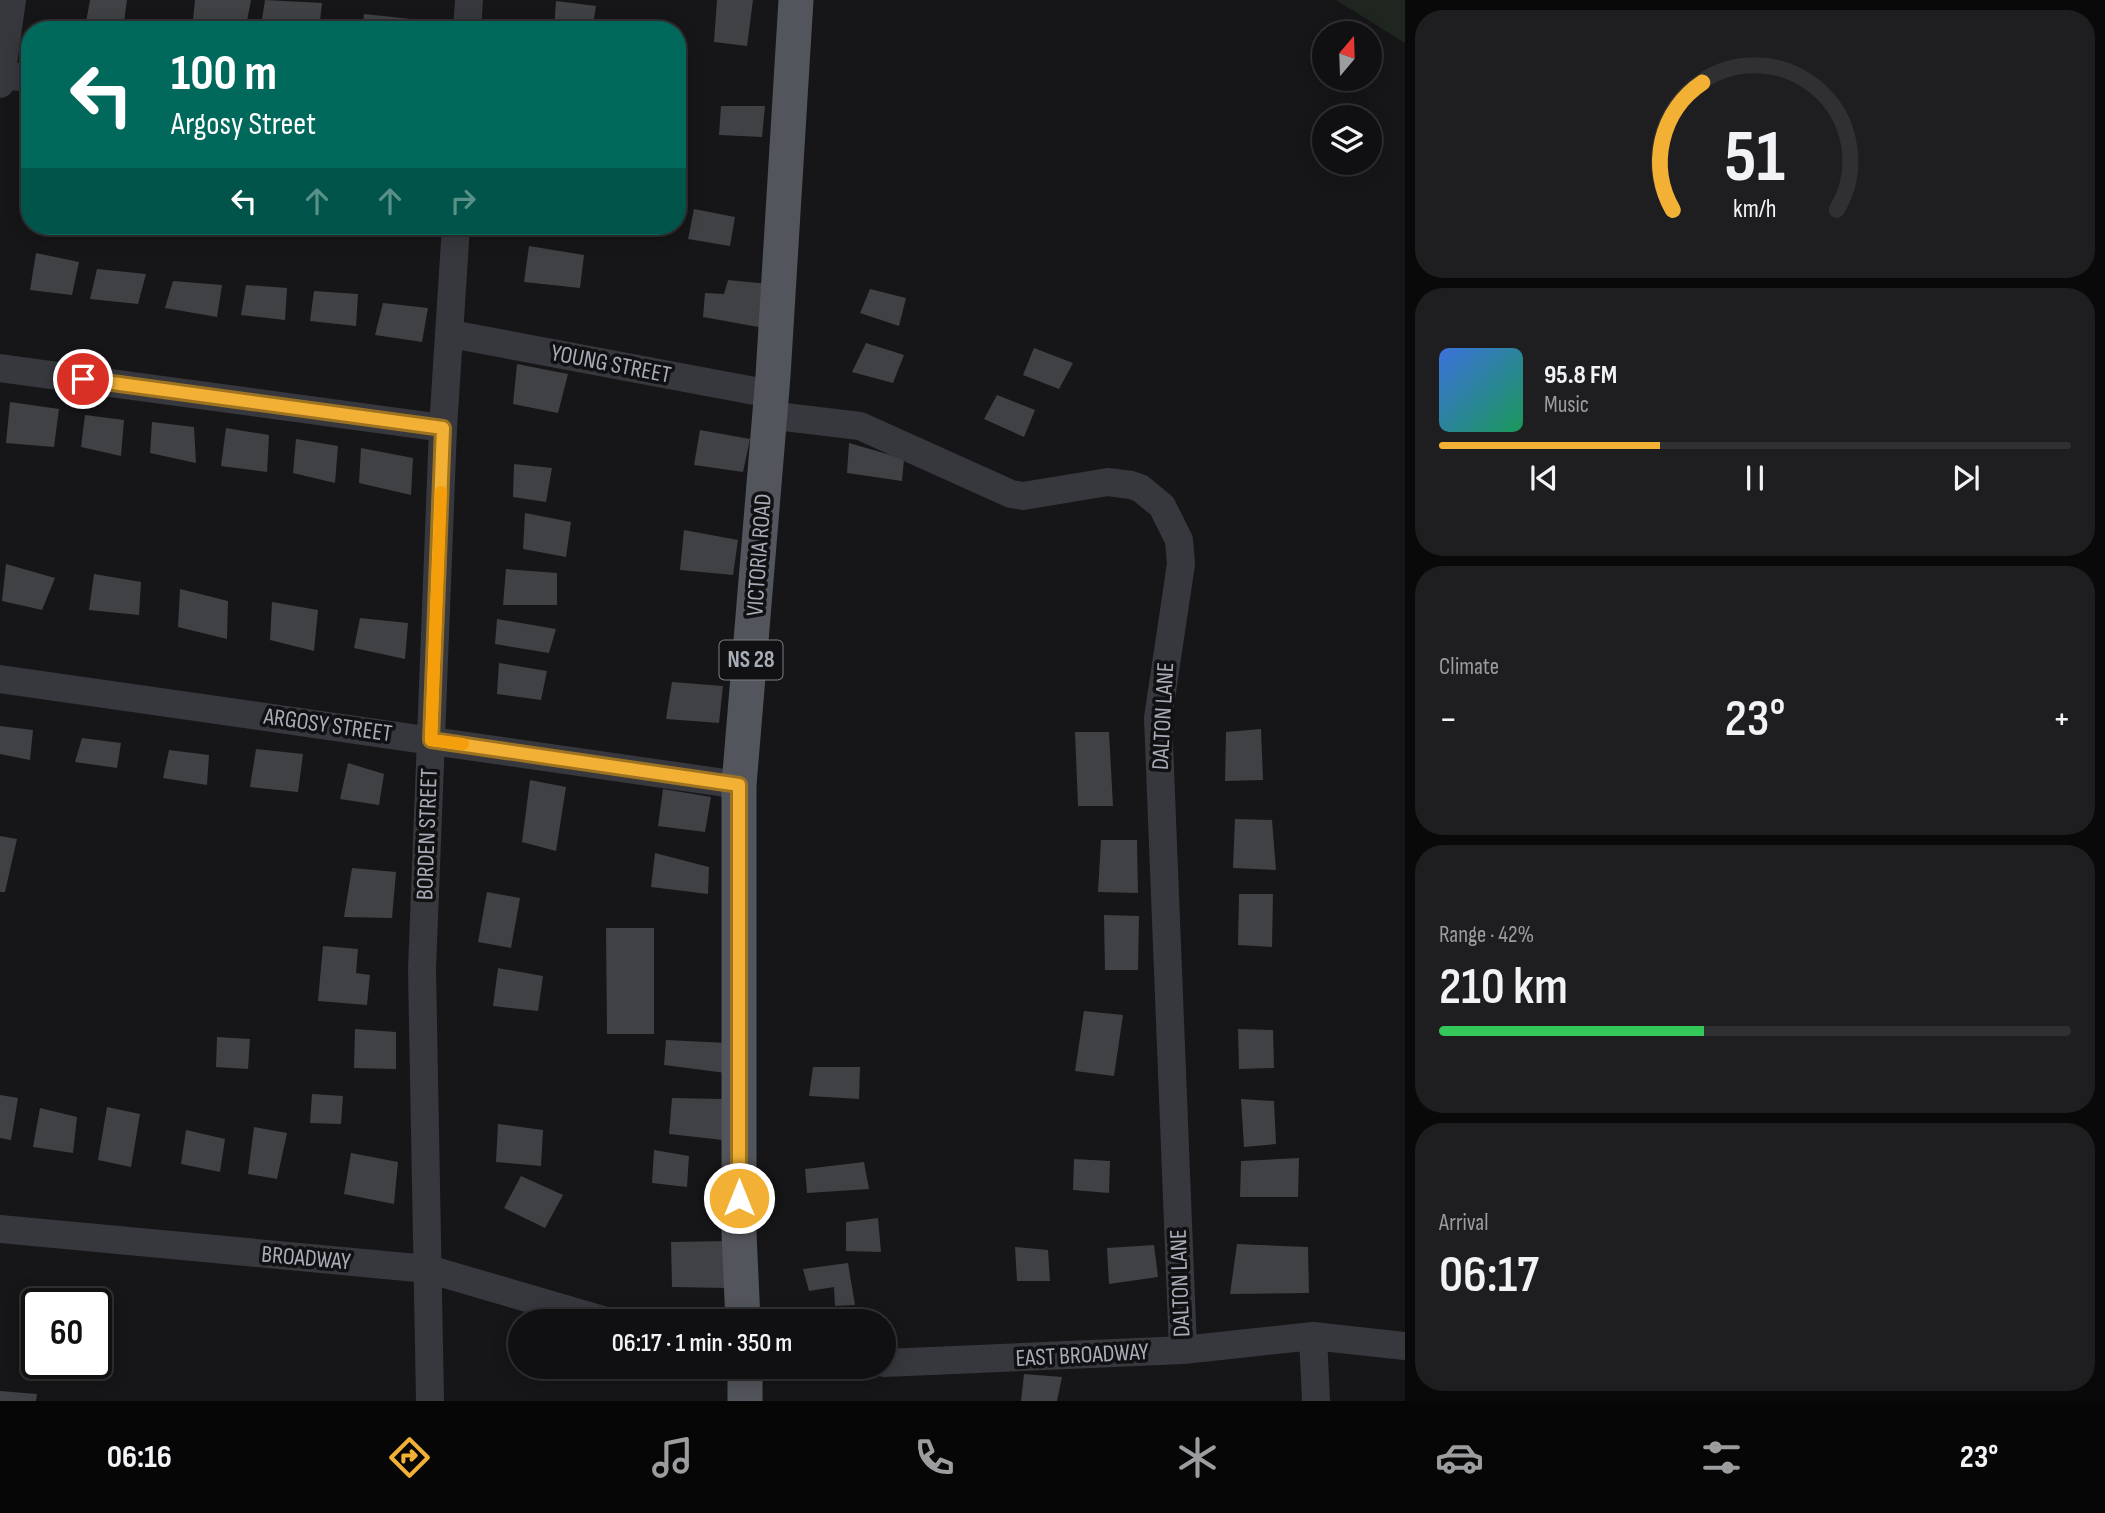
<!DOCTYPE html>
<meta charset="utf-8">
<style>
body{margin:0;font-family:"Sofia Sans Condensed",sans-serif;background:#1e1e20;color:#f1f3f6;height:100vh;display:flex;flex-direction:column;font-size:26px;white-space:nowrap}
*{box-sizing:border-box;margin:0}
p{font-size:23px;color:#9c9d9f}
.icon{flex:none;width:38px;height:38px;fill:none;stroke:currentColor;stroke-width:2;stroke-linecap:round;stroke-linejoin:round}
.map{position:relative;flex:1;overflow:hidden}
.sheet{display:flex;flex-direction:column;gap:10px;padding:10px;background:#09090a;width:700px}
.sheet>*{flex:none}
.hud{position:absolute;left:21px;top:21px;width:665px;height:214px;border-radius:28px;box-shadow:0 4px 18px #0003,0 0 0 2px #303032;background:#00695c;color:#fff;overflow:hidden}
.needle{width:46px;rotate:19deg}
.controls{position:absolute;left:1312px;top:21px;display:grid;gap:14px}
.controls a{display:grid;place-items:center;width:70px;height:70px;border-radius:50%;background:#101012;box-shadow:0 4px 18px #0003,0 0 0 2px #303032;font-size:35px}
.speed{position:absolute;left:21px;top:1288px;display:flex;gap:14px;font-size:35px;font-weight:700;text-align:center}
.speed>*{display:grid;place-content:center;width:91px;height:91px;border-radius:50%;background:#101012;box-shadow:0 4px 18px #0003,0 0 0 2px #303032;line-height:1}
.speed .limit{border:4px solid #111;border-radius:10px;background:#fff;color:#111}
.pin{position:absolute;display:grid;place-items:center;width:60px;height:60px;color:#fff;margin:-30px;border:4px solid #fff;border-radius:50%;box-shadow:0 2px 7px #0007}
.me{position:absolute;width:77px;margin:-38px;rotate:0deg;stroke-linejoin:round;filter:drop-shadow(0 0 5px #0008)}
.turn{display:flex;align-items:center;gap:24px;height:147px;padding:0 35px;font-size:32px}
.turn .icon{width:91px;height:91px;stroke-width:2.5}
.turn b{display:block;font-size:49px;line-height:60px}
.lanes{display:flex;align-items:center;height:66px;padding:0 35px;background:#0003;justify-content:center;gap:35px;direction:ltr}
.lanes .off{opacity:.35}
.big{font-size:52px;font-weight:600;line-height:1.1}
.sheet .widget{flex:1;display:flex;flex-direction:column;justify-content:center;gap:10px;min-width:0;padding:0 24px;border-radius:28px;background:#1e1e20}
.sheet .dial{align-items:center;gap:0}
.dial svg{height:182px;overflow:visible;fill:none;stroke:#303032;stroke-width:7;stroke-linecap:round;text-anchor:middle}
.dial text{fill:#f1f3f6;stroke:none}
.song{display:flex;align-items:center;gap:21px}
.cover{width:84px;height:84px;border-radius:10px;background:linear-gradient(135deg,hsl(220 70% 55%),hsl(150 70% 35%))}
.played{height:7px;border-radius:4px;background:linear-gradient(90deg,#f2b134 35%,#303032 35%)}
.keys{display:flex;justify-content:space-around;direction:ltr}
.heat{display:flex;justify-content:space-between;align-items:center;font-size:38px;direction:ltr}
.charge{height:10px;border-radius:5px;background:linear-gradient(90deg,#34c759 42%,#303032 0)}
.trip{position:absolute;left:508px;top:1309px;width:388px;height:70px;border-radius:35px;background:#101012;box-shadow:0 4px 18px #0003,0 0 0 2px #303032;font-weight:600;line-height:70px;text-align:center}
.tab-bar{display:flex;height:112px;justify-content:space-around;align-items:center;background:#060607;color:#9c9d9f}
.tab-bar .icon{width:49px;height:49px}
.tab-bar .selected{color:#f2b134}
.tab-bar b{font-size:32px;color:#f1f3f6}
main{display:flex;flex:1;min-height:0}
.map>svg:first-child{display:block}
</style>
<main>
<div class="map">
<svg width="1405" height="1401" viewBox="0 0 1405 1401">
<rect width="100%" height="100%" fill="#161618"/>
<path fill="#1e261f" d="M1336,0H1405V43Z"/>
<path fill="#404145" d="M90,0H127L123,29L86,22Z
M195,0H251L246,26L193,20Z
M265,0L322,3L319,30L261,26Z
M717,0H753L747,46L714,42Z
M556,1L596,6L592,30H554Z
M364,14L421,20L420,30H362Z
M721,106H765L762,137L719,135Z
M694,209L735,217L730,246L688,239Z
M544,226H589L587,237Z
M529,246L584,255L580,288L524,282Z
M36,253L79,262L72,295L30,290Z
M97,269L146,274L138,304L90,299Z
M728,280L770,284L764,328L703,317L705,293L724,294Z
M173,281L222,285L217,317L165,308Z
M246,285L287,288L285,320L241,315Z
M870,289L906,298L899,326L860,313Z
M314,291L358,294L356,326L310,321Z
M383,303L428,308L422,342L375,335Z
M866,343L904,355L893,383L852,372Z
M1034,348L1073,363L1059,389L1023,375Z
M517,364L568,374L558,413L513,404Z
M997,395L1035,410L1024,437L984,419Z
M10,402L59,409L54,447L6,443Z
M85,415L124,420L121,456L81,447Z
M152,422L194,427L196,463L150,453Z
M226,428L269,435L267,472L221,466Z
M700,430L750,439L743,472L694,465Z
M296,439L338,446L335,483L293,473Z
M849,443L904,459L902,481L847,473Z
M361,448L413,458L411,495L359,483Z
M514,464L552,468L546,502L513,497Z
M525,513L571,522L566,557L523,549Z
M684,530L738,540L733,575L680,570Z
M6,564L55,578L42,610L2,601Z
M506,569L557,573V605H503Z
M94,574L141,582L139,615L89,610Z
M180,589L228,601L227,639L178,627Z
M272,602L318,610L314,651L270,640Z
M360,618L408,623L405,659L354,648Z
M497,619L556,629L549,653L495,644Z
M499,663L547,671L541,700L497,694Z
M672,682L723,686L719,723L666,719Z
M0,726L33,730L30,760L0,754Z
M1261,729L1263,780L1225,781L1226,732Z
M1075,732H1109L1113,806H1078Z
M82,738L121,743L117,768L75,762Z
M256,749L303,754L298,792L250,787Z
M169,750L209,755L207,785L163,778Z
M348,763L384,774L379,805L340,799Z
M530,780L566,787L556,851L522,842Z
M663,789L711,797L705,832L658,826Z
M1235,819L1272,820L1276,870L1233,868Z
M0,836L17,839L5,892H0Z
M1101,840H1137L1138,893L1098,892Z
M655,853L709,867L708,894L651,887Z
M352,868L396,872L392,918L344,917Z
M487,892L520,898L511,948L478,942Z
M1239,894H1273L1272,947L1238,945Z
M1104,915L1139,916L1138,970H1105Z
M606,928H654V1034H607Z
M323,946L358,949L356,973L370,975L367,1005L318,1001Z
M498,968L543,976L538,1011L493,1006Z
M1084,1011L1123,1015L1114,1076L1075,1071Z
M355,1029L396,1032V1069L354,1068Z
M1238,1029L1273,1030L1274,1068L1239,1069Z
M217,1037L250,1039L248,1069L216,1067Z
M666,1040L728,1043L726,1073L664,1065Z
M813,1067H860L859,1099L809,1096Z
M312,1094L343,1096L341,1124L310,1123Z
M0,1095L18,1098L11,1140L0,1138Z
M672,1098L723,1099V1140L669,1134Z
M1241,1099L1274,1101L1276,1144L1244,1147Z
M107,1107L140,1114L131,1167L98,1160Z
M40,1108L77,1117L73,1153L33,1147Z
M498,1124L543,1130L541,1166L496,1162Z
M254,1127L287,1133L277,1179L248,1174Z
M186,1130L225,1139L220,1172L181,1164Z
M654,1150L689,1156L687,1187L652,1183Z
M351,1153L398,1162L394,1204L344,1194Z
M1299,1158L1298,1197H1240L1241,1161Z
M1074,1159L1110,1161L1109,1193L1073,1190Z
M864,1162L869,1189L807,1193L805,1169Z
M521,1176L563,1195L545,1228L504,1208Z
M878,1218L881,1252L846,1251V1222Z
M729,1241L727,1288L672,1287L671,1242Z
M1237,1244L1308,1247L1309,1293L1230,1294Z
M1154,1245L1158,1277L1109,1284L1107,1248Z
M1015,1247L1048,1250L1050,1281H1017Z
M848,1263L855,1305L835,1306L834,1287L809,1291L803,1269Z
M1024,1374L1062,1377L1057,1401H1021Z
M0,1391L37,1394L36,1401H0Z"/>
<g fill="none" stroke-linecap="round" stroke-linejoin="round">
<path stroke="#37383d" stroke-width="28" d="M467,30L469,0
M1,75L30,78
M0,84L12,0
M451,334L771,394
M0,368L443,428
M768,415L860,426L1011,494L1023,496L1108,482L1131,485L1140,488L1162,506L1179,540L1181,564L1158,718L1183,1350
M0,679L739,785
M0,1229L428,1269L606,1321
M1313,1336L1316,1401
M884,1363L1183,1350L1313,1336L1405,1346
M430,1401L422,969L443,428L456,226"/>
<path stroke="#53555c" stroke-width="35" d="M743,1321L739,1233V785L773,376L796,0
M745,1367V1401"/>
</g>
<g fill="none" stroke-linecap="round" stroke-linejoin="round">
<defs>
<path id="route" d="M83,379L443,428L431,740L739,785V1198"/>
</defs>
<use href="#route" stroke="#9d7322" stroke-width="18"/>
<use href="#route" stroke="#f2b134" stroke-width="12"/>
<path stroke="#f59e0b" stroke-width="12" d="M441,492L431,740L463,744"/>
</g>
<g text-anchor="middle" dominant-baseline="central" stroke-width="7" stroke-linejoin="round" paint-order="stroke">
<rect fill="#111113" stroke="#7b7e86" stroke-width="2" x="719.5" y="640.5" width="63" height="39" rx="5"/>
<g font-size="23" font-weight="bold" fill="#a8adb8">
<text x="751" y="660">NS 28</text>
</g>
<g font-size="24" fill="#a8adb8" stroke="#111113">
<text transform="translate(611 364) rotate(11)">YOUNG STREET</text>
<text transform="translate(759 555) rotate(-86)">VICTORIA ROAD</text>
<text transform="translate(1163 716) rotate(-87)">DALTON LANE</text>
<text transform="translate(328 725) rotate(8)">ARGOSY STREET</text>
<text transform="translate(427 834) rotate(-88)">BORDEN STREET</text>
<text transform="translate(306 1258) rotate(5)">BROADWAY</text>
<text transform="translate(1180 1283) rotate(-92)">DALTON LANE</text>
<text transform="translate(1082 1355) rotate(-3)">EAST BROADWAY</text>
</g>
</g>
</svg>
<div class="controls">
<a><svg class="needle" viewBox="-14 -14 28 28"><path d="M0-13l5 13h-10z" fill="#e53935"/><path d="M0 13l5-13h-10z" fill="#9c9d9f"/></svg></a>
<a><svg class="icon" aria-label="layers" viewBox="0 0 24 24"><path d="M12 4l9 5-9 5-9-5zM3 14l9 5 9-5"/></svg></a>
</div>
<div class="speed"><div class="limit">60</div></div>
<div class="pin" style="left:83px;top:379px;background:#d93025"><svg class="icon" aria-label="arrive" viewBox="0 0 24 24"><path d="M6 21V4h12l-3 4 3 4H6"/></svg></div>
<svg class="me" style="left:739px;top:1198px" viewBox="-20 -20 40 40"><circle r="17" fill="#f2b134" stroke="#fff" stroke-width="3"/><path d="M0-11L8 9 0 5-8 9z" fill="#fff"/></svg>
<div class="trip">06:17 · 1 min · 350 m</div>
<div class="hud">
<div class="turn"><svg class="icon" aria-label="left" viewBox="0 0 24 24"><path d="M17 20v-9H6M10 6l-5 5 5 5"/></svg><div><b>100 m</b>Argosy Street</div></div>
<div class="lanes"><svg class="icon" aria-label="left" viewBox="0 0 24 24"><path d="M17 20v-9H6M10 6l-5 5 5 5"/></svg><svg class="icon off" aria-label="ahead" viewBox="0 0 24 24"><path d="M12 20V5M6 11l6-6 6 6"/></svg><svg class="icon off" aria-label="ahead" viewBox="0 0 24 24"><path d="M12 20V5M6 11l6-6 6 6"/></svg><svg class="icon off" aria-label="right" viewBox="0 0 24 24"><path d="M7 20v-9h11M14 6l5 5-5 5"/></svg></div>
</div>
</div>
<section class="sheet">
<div class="widget dial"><svg viewBox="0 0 100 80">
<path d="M14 69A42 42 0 1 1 86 69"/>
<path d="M14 69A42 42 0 0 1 27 13" stroke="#f2b134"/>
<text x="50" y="56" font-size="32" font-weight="700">51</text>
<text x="50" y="72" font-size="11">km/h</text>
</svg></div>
<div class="widget">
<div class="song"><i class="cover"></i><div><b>95.8 FM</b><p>Music</p></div></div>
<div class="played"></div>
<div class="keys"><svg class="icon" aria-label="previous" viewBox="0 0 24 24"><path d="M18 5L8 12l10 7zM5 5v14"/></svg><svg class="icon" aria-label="pause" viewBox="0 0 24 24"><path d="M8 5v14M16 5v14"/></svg><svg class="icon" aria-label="next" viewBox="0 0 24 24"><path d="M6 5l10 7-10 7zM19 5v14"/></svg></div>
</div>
<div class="widget"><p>Climate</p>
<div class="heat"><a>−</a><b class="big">23°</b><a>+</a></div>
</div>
<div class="widget"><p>Range · 42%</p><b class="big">210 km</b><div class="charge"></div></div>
<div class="widget"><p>Arrival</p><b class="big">06:17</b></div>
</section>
</main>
<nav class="tab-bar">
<b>06:16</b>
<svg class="icon selected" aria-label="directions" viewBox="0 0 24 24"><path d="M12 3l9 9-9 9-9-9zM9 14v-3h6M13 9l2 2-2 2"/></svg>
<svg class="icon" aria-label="music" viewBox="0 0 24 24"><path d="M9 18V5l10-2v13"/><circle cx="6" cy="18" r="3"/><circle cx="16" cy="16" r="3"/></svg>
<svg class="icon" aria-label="phone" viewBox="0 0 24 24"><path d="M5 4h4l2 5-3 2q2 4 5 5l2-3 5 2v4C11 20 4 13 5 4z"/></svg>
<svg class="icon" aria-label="climate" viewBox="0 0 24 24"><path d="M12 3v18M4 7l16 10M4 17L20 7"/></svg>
<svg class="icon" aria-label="car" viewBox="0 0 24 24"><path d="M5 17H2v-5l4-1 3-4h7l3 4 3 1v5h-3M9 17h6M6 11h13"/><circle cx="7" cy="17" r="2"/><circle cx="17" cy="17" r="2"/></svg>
<svg class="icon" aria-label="filters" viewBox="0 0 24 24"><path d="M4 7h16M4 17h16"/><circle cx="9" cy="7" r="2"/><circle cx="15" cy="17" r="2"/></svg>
<b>23°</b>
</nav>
